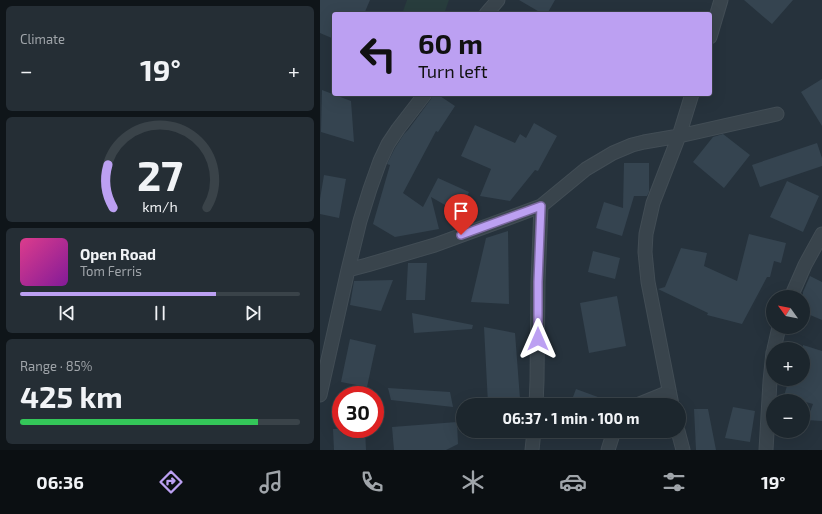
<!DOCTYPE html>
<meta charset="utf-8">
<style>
body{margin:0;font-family:"Exo 2",sans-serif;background:#252e35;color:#f1f3f6;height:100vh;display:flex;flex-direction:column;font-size:15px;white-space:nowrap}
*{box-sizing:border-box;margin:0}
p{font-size:13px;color:#a0a5aa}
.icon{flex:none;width:22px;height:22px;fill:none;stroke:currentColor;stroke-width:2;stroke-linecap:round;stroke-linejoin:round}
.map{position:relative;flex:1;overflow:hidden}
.panel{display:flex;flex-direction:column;gap:6px;padding:6px;background:#0f1519;width:320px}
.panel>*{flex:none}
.top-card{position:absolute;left:12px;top:12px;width:380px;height:84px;border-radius:4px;box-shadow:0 4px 16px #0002,0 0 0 1px #3a4349;background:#bca0f2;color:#111;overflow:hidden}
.needle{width:26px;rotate:303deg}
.fabs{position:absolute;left:446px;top:290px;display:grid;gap:8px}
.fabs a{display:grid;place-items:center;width:44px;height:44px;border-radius:50%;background:#1c262d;box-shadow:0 4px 16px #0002,0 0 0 1px #3a4349;font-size:20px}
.speed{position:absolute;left:12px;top:386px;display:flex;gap:8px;font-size:20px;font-weight:700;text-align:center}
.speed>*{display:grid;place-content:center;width:52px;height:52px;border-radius:50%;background:#1c262d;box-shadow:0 4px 16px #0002,0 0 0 1px #3a4349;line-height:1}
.speed .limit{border:6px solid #d22;background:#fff;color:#111}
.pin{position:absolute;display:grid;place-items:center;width:34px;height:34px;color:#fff;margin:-41px -17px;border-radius:50% 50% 50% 0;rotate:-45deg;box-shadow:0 0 4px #0007}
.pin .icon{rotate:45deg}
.me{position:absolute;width:44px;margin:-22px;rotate:0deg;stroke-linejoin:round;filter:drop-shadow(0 0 3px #0008)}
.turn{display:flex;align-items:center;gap:14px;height:84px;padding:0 20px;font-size:18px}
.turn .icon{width:52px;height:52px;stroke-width:2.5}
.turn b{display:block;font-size:28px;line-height:34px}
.big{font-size:30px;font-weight:700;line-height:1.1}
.panel .tile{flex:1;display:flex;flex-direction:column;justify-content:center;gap:6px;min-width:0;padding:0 14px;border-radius:6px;background:#252e35}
.panel .dial{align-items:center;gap:0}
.dial svg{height:104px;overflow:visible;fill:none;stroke:#3a4349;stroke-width:7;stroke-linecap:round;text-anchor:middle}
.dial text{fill:#f1f3f6;stroke:none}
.song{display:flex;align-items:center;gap:12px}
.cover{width:48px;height:48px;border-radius:6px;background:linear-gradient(135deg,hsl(330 70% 55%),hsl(290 70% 35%))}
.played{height:4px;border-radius:2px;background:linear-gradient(90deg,#bca0f2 70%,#3a4349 70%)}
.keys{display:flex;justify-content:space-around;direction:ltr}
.heat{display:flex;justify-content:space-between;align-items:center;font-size:22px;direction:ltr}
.charge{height:6px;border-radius:3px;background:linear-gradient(90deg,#34c759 85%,#3a4349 0)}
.trip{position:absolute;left:136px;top:398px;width:230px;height:40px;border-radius:20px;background:#1c262d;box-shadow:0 4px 16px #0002,0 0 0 1px #3a4349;font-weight:700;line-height:40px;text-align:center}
.dock{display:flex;height:64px;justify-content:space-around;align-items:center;background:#0b0f12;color:#a0a5aa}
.dock .icon{width:28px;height:28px}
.dock .current{color:#bca0f2}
.dock b{font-size:18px;color:#f1f3f6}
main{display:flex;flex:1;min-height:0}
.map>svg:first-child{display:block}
</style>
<main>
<section class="panel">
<div class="tile"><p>Climate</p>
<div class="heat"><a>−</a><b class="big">19°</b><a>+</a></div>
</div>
<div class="tile dial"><svg viewBox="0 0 100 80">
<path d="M14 69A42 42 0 1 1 86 69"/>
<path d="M14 69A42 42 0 0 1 10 36" stroke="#bca0f2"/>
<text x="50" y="56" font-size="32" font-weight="700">27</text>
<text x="50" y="72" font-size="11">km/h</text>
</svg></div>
<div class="tile">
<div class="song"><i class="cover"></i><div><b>Open Road</b><p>Tom Ferris</p></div></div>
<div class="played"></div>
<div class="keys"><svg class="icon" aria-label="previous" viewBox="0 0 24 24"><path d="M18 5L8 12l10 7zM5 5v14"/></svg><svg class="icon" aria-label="pause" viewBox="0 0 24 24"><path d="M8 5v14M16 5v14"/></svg><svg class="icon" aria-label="next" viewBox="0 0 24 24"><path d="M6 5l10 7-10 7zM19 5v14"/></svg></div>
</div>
<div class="tile"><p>Range · 85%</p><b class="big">425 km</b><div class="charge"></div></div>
</section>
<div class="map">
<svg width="502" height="450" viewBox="0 0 502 450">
<rect width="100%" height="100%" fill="#26323c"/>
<path fill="#283d3d" d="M87,0H129L124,14H82Z"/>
<path fill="#354450" d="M0,0H50L44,14H14V39L0,33Z
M199,0H235L227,14H223Z
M424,0H473L452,24Z
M502,79V126L481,92Z
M2,90L31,101L34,142L1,132Z
M113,94H117L135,106L118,132L116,131L83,193L103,207L118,178L149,192L139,213L111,197L119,229L75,237L53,224L70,165L67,164L75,148L84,134L88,130L111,99Z
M214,123L237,136L218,171L215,170L190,201L160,196L171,169L141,156L155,125L195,143L200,134L206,138Z
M403,134L430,155L404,188L373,162L393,137Z
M497,143L502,158V166L440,187L432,165Z
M304,163H329V192L327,196H314L302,236L276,228L284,202L303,208Z
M4,175L26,179L19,218L0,214V199Z
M467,181L499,196L483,232L450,217Z
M188,231L189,304L151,302L166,238Z
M429,234L466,243L461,263L454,261L450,277H447L422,324L387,315L388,313L338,289L345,287L361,248L387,253L384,266L417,281Z
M273,251L300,258L295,279L268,272Z
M88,263H107L105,300H86Z
M490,276L502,282V320L483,312V292Z
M73,280L61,311L30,305L34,281Z
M297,296L306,346L269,353L260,303Z
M92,313L153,325L152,329L94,333Z
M164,327L195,333L200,399L168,404Z
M30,339L56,345L47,387L21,382Z
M483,345L502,351V421L487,420L493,404L464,396L469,379H483Z
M68,388L130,392L133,407L71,400Z
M256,389L297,404L296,405H250Z
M413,407L435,411L430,442L405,438Z
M374,409H388L396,450H376Z
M137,422L138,444L126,450H74L72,427Z
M13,429H45L46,450H14Z"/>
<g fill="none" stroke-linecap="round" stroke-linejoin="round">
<defs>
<path id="minor" d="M166,14L178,0
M390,37L401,0
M28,270L47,265L115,245L221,206
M471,297L485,265L502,234
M454,349L459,327
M0,395L28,270L40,221L50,189L60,161L68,144L78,129L105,94
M216,405L217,381L218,282L221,206L266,169L293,153L312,145L324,142L359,136L457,114
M317,405L349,392
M352,405L328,282L325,252L326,234L333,203L359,136L372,94
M358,431L363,450
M212,450L214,431
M288,450L294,431
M446,450L450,381L453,352"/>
</defs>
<use href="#minor" stroke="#424d55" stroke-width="15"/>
<use href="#minor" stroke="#39444c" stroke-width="13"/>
</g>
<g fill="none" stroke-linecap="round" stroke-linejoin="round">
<defs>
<path id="route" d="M141,235L221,206L218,282V339"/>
</defs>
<use href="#route" stroke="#7a689d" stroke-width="10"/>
<use href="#route" stroke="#bca0f2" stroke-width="7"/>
</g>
</svg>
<div class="fabs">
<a><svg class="needle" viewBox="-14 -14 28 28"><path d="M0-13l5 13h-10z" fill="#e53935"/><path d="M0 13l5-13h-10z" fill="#a0a5aa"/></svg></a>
<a>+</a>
<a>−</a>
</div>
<div class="speed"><div class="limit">30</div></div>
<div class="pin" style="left:141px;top:235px;background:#d93025"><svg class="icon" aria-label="arrive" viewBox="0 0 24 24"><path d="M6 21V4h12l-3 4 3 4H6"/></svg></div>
<svg class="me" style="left:218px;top:339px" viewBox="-20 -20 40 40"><path d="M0-17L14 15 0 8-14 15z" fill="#bca0f2" stroke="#fff" stroke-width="4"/></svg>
<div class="trip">06:37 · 1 min · 100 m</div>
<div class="top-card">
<div class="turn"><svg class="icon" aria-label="left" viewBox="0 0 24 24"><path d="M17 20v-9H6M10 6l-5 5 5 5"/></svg><div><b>60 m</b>Turn left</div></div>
</div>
</div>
</main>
<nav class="dock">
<b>06:36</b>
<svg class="icon current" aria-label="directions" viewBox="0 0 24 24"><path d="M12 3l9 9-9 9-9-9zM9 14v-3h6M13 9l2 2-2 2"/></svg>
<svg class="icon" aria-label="music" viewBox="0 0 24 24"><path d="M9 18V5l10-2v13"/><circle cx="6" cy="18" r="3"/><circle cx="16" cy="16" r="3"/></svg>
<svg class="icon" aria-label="phone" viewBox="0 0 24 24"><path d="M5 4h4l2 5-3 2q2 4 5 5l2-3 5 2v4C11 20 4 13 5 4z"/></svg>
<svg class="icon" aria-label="climate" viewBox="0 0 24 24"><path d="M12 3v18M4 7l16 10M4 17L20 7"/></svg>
<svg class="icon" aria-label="car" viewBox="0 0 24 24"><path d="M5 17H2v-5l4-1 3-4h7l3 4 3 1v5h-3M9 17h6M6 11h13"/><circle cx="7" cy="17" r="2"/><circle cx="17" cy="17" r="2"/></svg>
<svg class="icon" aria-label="filters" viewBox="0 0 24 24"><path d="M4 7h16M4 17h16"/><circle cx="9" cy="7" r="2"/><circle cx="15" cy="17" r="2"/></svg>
<b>19°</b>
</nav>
